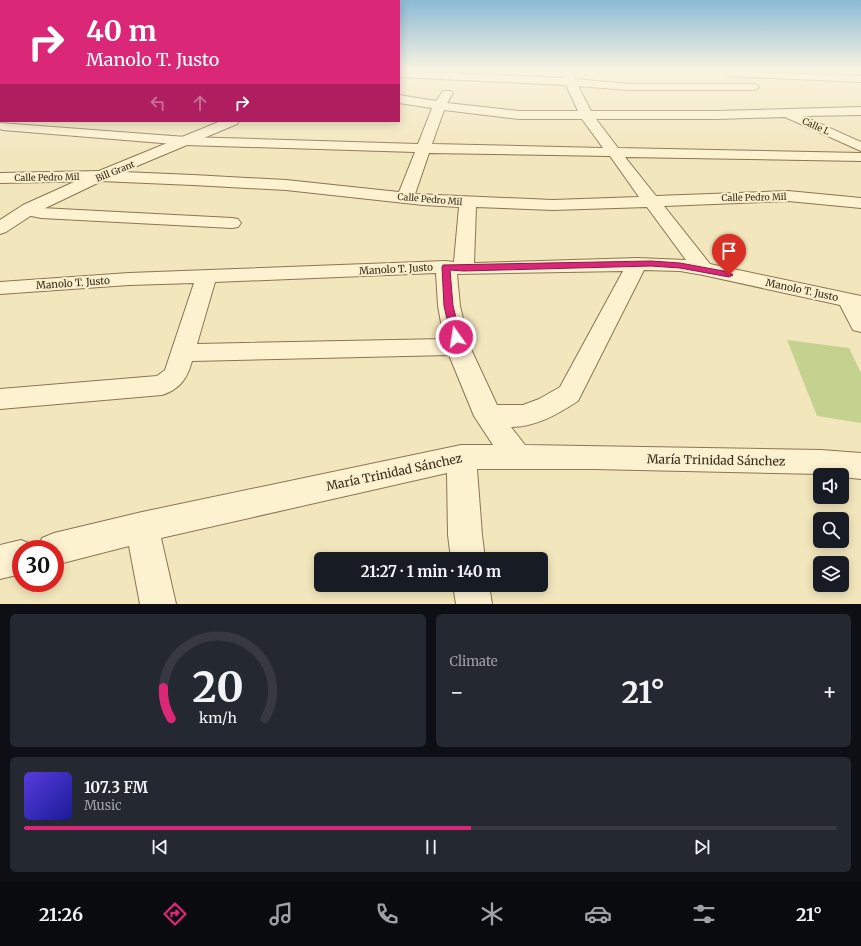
<!DOCTYPE html>
<meta charset="utf-8">
<style>
body{margin:0;font-family:Merriweather,serif;background:#242831;color:#f1f3f6;height:100vh;display:flex;flex-direction:column;font-size:15px;white-space:nowrap}
*{box-sizing:border-box;margin:0}
p{font-size:13px;color:#9ea1a6}
.icon{flex:none;width:22px;height:22px;fill:none;stroke:currentColor;stroke-width:2;stroke-linecap:round;stroke-linejoin:round}
.map{position:relative;height:604px;overflow:hidden}
.side{display:flex;flex-direction:column;gap:10px;padding:10px;background:#0d0f14;flex:1}
.side>*{flex:none}
.top-card{position:absolute;left:0px;top:0px;width:400px;height:122px;box-shadow:0 2px 10px #0003;background:#db2777;color:#fff;overflow:hidden}
.fabs{position:absolute;left:813px;top:468px;display:grid;gap:8px}
.fabs a{display:grid;place-items:center;width:36px;height:36px;border-radius:6px;background:#171b24;box-shadow:0 2px 10px #0003;font-size:20px}
.speed{position:absolute;left:12px;top:540px;display:flex;gap:8px;font-size:20px;font-weight:700;text-align:center}
.speed>*{display:grid;place-content:center;width:52px;height:52px;border-radius:50%;background:#171b24;box-shadow:0 2px 10px #0003;line-height:1}
.speed .limit{border:6px solid #d22;background:#fff;color:#111}
.pin{position:absolute;display:grid;place-items:center;width:34px;height:34px;color:#fff;margin:-41px -17px;border-radius:50% 50% 50% 0;rotate:-45deg;box-shadow:0 0 4px #0007}
.pin .icon{rotate:45deg}
.me{position:absolute;width:44px;margin:-22px;rotate:347deg;stroke-linejoin:round;filter:drop-shadow(0 0 3px #0008)}
.turn{display:flex;align-items:center;gap:14px;height:84px;padding:0 20px;font-size:18px}
.turn .icon{width:52px;height:52px;stroke-width:2.5}
.turn b{display:block;font-size:28px;line-height:34px}
.lanes{display:flex;align-items:center;height:38px;padding:0 20px;background:#0003;justify-content:center;gap:20px;direction:ltr}
.lanes .off{opacity:.35}
.big{font-size:30px;font-weight:700;line-height:1.1}
.side .widget{flex:1;display:flex;flex-direction:column;justify-content:center;gap:6px;min-width:0;padding:0 14px;border-radius:6px;background:#242831}
.side .dial{align-items:center;gap:0}
.dial svg{height:104px;overflow:visible;fill:none;stroke:#363941;stroke-width:7;stroke-linecap:round;text-anchor:middle}
.dial text{fill:#f1f3f6;stroke:none}
.song{display:flex;align-items:center;gap:12px}
.cover{width:48px;height:48px;border-radius:6px;background:linear-gradient(135deg,hsl(250 70% 55%),hsl(240 70% 35%))}
.played{height:4px;border-radius:2px;background:linear-gradient(90deg,#db2777 55%,#363941 55%)}
.keys{display:flex;justify-content:space-around;direction:ltr}
.heat{display:flex;justify-content:space-between;align-items:center;font-size:22px;direction:ltr}
.side .tiles{flex:1;display:grid;gap:10px;grid-template-columns:1fr 1fr}
.widget:last-child{grid-column:span 2}
.trip{position:absolute;left:314px;top:552px;width:234px;height:40px;border-radius:6px;background:#171b24;box-shadow:0 2px 10px #0003;font-weight:700;line-height:40px;text-align:center}
.tabs{display:flex;height:64px;justify-content:space-around;align-items:center;background:#090b0e;color:#9ea1a6}
.tabs .icon{width:28px;height:28px}
.tabs .selected{color:#db2777}
.tabs b{font-size:18px;color:#f1f3f6}
.map>svg:first-child{display:block}
</style>
<div class="map">
<svg width="861" height="604" viewBox="0 0 861 604">
<rect width="100%" height="100%" fill="#f2e6bc"/>
<path fill="#c4d18f" d="M787,340L849,348L861,373V423L817,416Z"/>
<g fill="none" stroke-linecap="round" stroke-linejoin="round">
<defs>
<path id="minor" d="M562,70H572L575,79L628,84H753L757,85L759,87L757,89L753,90H628L578,86L591,111H717L861,107V115L803,116L861,142V151L785,117L717,119H596L618,148L861,153V161L625,157L656,196L788,191L861,198V208L788,201L664,206L710,264L861,296V332L853,330L840,305L703,275L680,271L644,270L578,401C558,414 536,427 511,427L525,445L821,450L861,453V479L842,477V475L821,474L593,469H477L482,535L485,559H451L448,535L447,473L161,538L176,604H140L129,546L55,565V549H37L42,538L54,533L142,512L461,445H493L474,416L449,355L192,361C187,379 180,389 162,395L0,409V389L157,376L165,370L194,283L129,285L0,294V282L129,273L446,261L454,262L459,207L423,205L286,190L193,185L100,181L0,183V173L100,171L193,175L286,180L399,192L415,152L186,145L3,130L0,129V123L186,137L418,144L432,108L399,103V95L436,101L443,91H451L453,93L447,103L519,111H578L566,85L399,77V71L564,78ZM444,110L519,119H582L603,148L432,144ZM429,153L610,156L639,197L553,200L415,194ZM476,207L553,210L647,207L686,260L637,258L474,263ZM623,271L560,387L539,399L523,405H497L470,347L460,306L457,274ZM436,273L438,306L444,339L197,344L215,282Z
M732,71L861,76V82L728,76L727,74Z
M0,99H1V107H0Z
M28,205L41,208L232,218L238,219L241,223L238,227L232,228L41,218L22,214L19,210L22,206Z
M21,540L33,545L35,549H21V574L0,579V545Z
M453,585H489L492,604H456Z"/>
<path id="tertiary" d="M221,121H239L237,124L106,179L35,213L6,232L0,234V220L23,205L94,173Z"/>
</defs>
<use href="#minor" stroke="#8b7554" stroke-width="2"/>
<use href="#tertiary" stroke="#8b7554" stroke-width="2"/>
<use href="#minor" fill="#fcf2d0" fill-rule="evenodd"/>
<use href="#tertiary" fill="#fcf2d0" fill-rule="evenodd"/>
</g>
<linearGradient id="sky" x2="0" y2="1"><stop stop-color="#8bbad6"/><stop offset="0.45" stop-color="#f9f4e1"/><stop offset="1" stop-color="#f9f4e1" stop-opacity="0"/></linearGradient>
<rect width="861" height="155" fill="url(#sky)"/>
<path fill="#db2777" stroke="#8e194d" d="M651,261L680,263L729,272L733,275L729,277L680,268L651,266L464,271L450,270L453,306L461,337L456,340L451,337L444,306L442,267L443,265Z"/>
<g text-anchor="middle" dominant-baseline="central" stroke-width="4" stroke-linejoin="round" paint-order="stroke">
<g font-size="9" fill="#392b1a" stroke="#f9efcc">
<text transform="translate(816 126) rotate(24)">Calle L</text>
<text transform="translate(115 171) rotate(-22)">Bill Grant</text>
<text transform="translate(47 177) rotate(-1)">Calle Pedro Mil</text>
<text transform="translate(754 197) rotate(-1)">Calle Pedro Mil</text>
<text transform="translate(430 199) rotate(5)">Calle Pedro Mil</text>
</g>
<g font-size="10" fill="#392b1a" stroke="#f9efcc">
<text transform="translate(396 269) rotate(-3)">Manolo T. Justo</text>
<text transform="translate(73 283) rotate(-4)">Manolo T. Justo</text>
<text transform="translate(802 290) rotate(12)">Manolo T. Justo</text>
</g>
<g font-size="12" fill="#392b1a" stroke="#f9efcc">
<text transform="translate(716 460) rotate(1)">María Trinidad Sánchez</text>
<text transform="translate(394 472) rotate(-12)">María Trinidad Sánchez</text>
</g>
</g>
</svg>
<div class="fabs">
<a><svg class="icon" aria-label="sound" viewBox="0 0 24 24"><path d="M4 9h4l5-4v14l-5-4H4zM17 9q2 3 0 6"/></svg></a>
<a><svg class="icon" aria-label="search" viewBox="0 0 24 24"><circle cx="10" cy="10" r="6"/><path d="M15 15l6 6"/></svg></a>
<a><svg class="icon" aria-label="layers" viewBox="0 0 24 24"><path d="M12 4l9 5-9 5-9-5zM3 14l9 5 9-5"/></svg></a>
</div>
<div class="speed"><div class="limit">30</div></div>
<div class="pin" style="left:729px;top:275px;background:#d93025"><svg class="icon" aria-label="arrive" viewBox="0 0 24 24"><path d="M6 21V4h12l-3 4 3 4H6"/></svg></div>
<svg class="me" style="left:456px;top:337px" viewBox="-20 -20 40 40"><circle r="17" fill="#db2777" stroke="#fff" stroke-width="3"/><path d="M0-11L8 9 0 5-8 9z" fill="#fff"/></svg>
<div class="trip">21:27 · 1 min · 140 m</div>
<div class="top-card">
<div class="turn"><svg class="icon" aria-label="right" viewBox="0 0 24 24"><path d="M7 20v-9h11M14 6l5 5-5 5"/></svg><div><b>40 m</b>Manolo T. Justo</div></div>
<div class="lanes"><svg class="icon off" aria-label="left" viewBox="0 0 24 24"><path d="M17 20v-9H6M10 6l-5 5 5 5"/></svg><svg class="icon off" aria-label="ahead" viewBox="0 0 24 24"><path d="M12 20V5M6 11l6-6 6 6"/></svg><svg class="icon" aria-label="right" viewBox="0 0 24 24"><path d="M7 20v-9h11M14 6l5 5-5 5"/></svg></div>
</div>
</div>
<section class="side">
<div class="tiles">
<div class="widget dial"><svg viewBox="0 0 100 80">
<path d="M14 69A42 42 0 1 1 86 69"/>
<path d="M14 69A42 42 0 0 1 8 45" stroke="#db2777"/>
<text x="50" y="56" font-size="32" font-weight="700">20</text>
<text x="50" y="72" font-size="11">km/h</text>
</svg></div>
<div class="widget"><p>Climate</p>
<div class="heat"><a>−</a><b class="big">21°</b><a>+</a></div>
</div>
<div class="widget">
<div class="song"><i class="cover"></i><div><b>107.3 FM</b><p>Music</p></div></div>
<div class="played"></div>
<div class="keys"><svg class="icon" aria-label="previous" viewBox="0 0 24 24"><path d="M18 5L8 12l10 7zM5 5v14"/></svg><svg class="icon" aria-label="pause" viewBox="0 0 24 24"><path d="M8 5v14M16 5v14"/></svg><svg class="icon" aria-label="next" viewBox="0 0 24 24"><path d="M6 5l10 7-10 7zM19 5v14"/></svg></div>
</div>
</div>
</section>
<nav class="tabs">
<b>21:26</b>
<svg class="icon selected" aria-label="directions" viewBox="0 0 24 24"><path d="M12 3l9 9-9 9-9-9zM9 14v-3h6M13 9l2 2-2 2"/></svg>
<svg class="icon" aria-label="music" viewBox="0 0 24 24"><path d="M9 18V5l10-2v13"/><circle cx="6" cy="18" r="3"/><circle cx="16" cy="16" r="3"/></svg>
<svg class="icon" aria-label="phone" viewBox="0 0 24 24"><path d="M5 4h4l2 5-3 2q2 4 5 5l2-3 5 2v4C11 20 4 13 5 4z"/></svg>
<svg class="icon" aria-label="climate" viewBox="0 0 24 24"><path d="M12 3v18M4 7l16 10M4 17L20 7"/></svg>
<svg class="icon" aria-label="car" viewBox="0 0 24 24"><path d="M5 17H2v-5l4-1 3-4h7l3 4 3 1v5h-3M9 17h6M6 11h13"/><circle cx="7" cy="17" r="2"/><circle cx="17" cy="17" r="2"/></svg>
<svg class="icon" aria-label="filters" viewBox="0 0 24 24"><path d="M4 7h16M4 17h16"/><circle cx="9" cy="7" r="2"/><circle cx="15" cy="17" r="2"/></svg>
<b>21°</b>
</nav>
